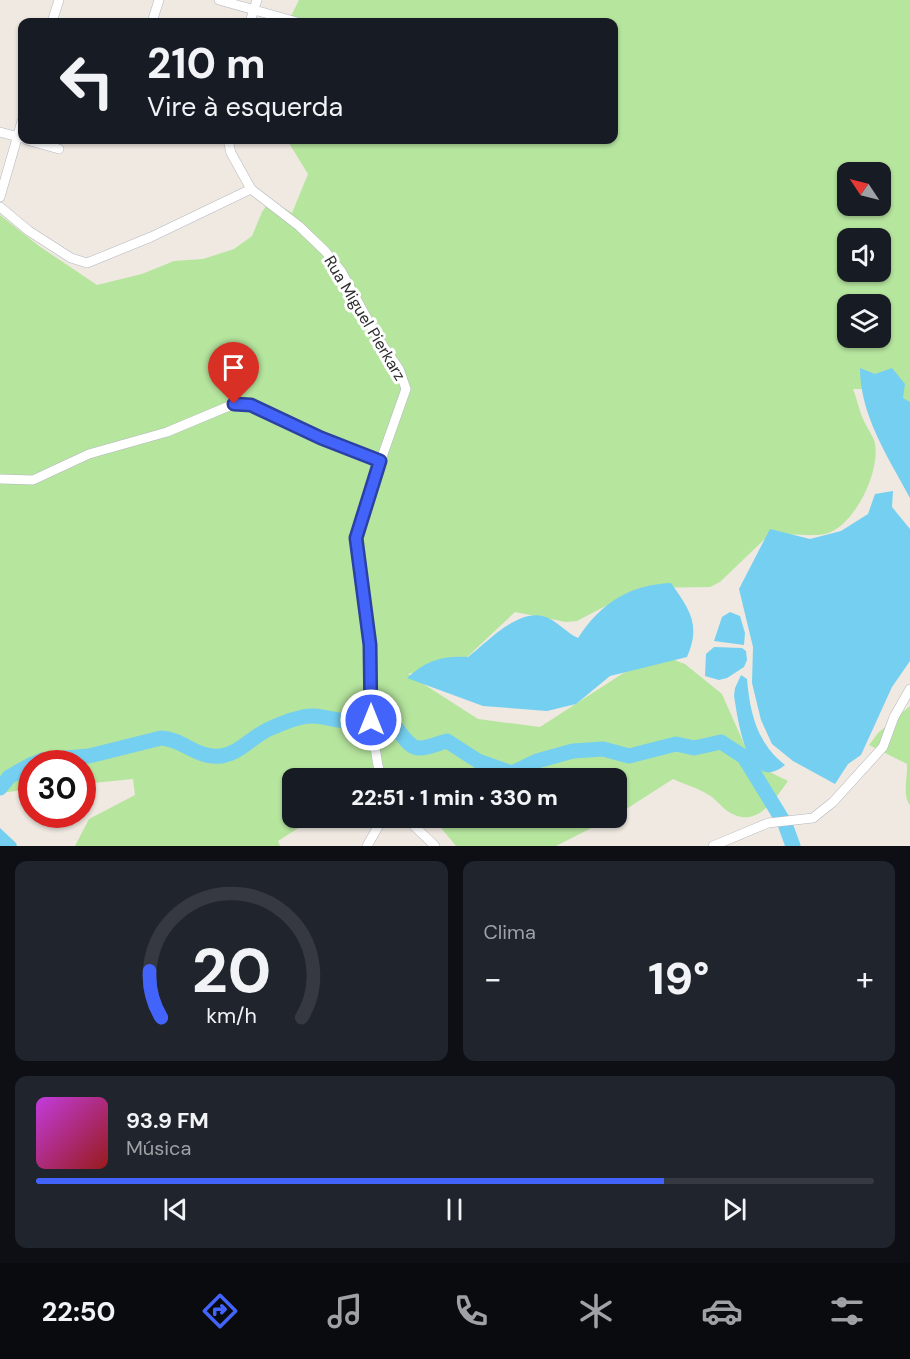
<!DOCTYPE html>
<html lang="pt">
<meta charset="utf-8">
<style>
body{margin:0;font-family:"DM Sans",sans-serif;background:#20242c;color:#f1f3f6;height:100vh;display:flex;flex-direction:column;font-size:22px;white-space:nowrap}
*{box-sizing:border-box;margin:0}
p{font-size:20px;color:#9ea1a6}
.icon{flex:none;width:33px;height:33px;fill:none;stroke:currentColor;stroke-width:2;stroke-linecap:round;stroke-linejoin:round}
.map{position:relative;height:846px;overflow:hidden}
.side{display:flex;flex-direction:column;gap:15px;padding:15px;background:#0d0f14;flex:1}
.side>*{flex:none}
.guide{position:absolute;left:18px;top:18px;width:600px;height:126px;border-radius:12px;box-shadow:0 2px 4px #0004;background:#171b24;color:#f1f3f6;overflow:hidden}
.needle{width:39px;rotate:305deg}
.buttons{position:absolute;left:837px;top:162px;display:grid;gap:12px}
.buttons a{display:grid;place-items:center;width:54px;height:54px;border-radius:12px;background:#171b24;box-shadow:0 2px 4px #0004;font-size:30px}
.speed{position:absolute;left:18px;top:750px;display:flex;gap:12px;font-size:30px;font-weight:700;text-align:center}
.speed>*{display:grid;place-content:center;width:78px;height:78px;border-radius:50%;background:#171b24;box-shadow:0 2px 4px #0004;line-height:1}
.speed .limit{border:9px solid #d22;background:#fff;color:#111}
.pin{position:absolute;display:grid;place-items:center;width:51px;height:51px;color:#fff;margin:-62px -26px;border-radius:50% 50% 50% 0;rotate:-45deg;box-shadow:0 0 6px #0007}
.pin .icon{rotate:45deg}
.me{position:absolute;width:66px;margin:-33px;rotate:0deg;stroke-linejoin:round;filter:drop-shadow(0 0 4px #0008)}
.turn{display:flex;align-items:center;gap:21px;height:126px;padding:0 30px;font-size:27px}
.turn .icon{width:78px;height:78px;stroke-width:2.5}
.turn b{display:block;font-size:42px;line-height:51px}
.big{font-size:45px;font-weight:800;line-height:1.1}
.side .tile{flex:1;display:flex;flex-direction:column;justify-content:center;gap:9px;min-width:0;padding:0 21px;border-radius:12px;background:#20242c}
.side .dial{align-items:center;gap:0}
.dial svg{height:156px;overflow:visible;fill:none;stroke:#363941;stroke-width:7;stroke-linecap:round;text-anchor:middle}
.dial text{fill:#f1f3f6;stroke:none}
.song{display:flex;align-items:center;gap:18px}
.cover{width:72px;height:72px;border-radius:9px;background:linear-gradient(135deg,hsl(290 70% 55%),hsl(0 70% 35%))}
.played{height:6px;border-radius:3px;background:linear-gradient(90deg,#4264fb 75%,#363941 75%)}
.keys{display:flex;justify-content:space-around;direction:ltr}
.heat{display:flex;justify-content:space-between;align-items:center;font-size:33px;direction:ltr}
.side .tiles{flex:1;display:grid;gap:15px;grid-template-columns:1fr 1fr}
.tile:last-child{grid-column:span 2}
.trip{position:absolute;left:282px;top:768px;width:345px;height:60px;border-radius:12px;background:#171b24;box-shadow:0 2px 4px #0004;font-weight:800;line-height:60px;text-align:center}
.menu{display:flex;height:96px;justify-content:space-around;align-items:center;background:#090b0e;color:#9ea1a6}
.menu .icon{width:42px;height:42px}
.menu .selected{color:#4264fb}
.menu b{font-size:27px;color:#f1f3f6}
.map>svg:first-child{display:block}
</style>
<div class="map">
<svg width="910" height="846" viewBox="0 0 910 846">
<rect width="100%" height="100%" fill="#efe9e1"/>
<path fill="#b6e59e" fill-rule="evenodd" d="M299,0H910V411L861,389H853C857,399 859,410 863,419C866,426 871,433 874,440C883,468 854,528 825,534C810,537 786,533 770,534L720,582L710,587L640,588L577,621L566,622L515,612L464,660L408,674L478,719L540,727L642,661L666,657L685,664L722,694L753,764L788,781C773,802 754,831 726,810C721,806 717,801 712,797C701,789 686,785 673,779L617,815L616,778H292V818H314L278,841L280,846H75L89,819L135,795L133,779L83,784L82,764H32L31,789L0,793V215L39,246L97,285L142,274L174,261L203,259L234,249L252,236L262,212L269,202L276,203L292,213L308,174L287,140H614V22H288ZM848,172H880V206H848ZM848,238H880V272H848ZM848,304H880V338H848Z
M910,706V805C902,796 908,776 907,764L869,745L878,733Z
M433,818H611L556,846H456Z"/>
<path fill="#75cff0" d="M860,368L875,374L892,368L905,384L903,398L910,402V498C888,457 860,415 860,368Z
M893,491L892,507L910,529V661L892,687L861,755L848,764L835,784L793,761L772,744L761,720L752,683L753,647L739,589L770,529L810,539L841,531L868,514L875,494Z
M671,583C690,610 701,625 687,657L610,676L576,704L547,711L483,706L407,678C425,661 443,655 468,657C488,642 522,603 550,619C560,624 567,633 578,638C601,603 629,585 671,583Z
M730,612L740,616L745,633L744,645L714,641L722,617Z
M714,647L742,648L746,651L747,660L744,667L727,678L719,680L705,676L706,654Z
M741,675L747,679C750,712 756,742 785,765C747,796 738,719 734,696L735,688Z
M0,828L16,843L17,846H0Z"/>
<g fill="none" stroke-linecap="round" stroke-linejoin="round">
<path stroke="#75cff0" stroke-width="15" d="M385,719C399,724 404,746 418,748C426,749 439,743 447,741L478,761L512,773L537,761L573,751L603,749L629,756L676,744L694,748L721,742L744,757L785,824L793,846
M33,764L42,760L89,756L161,738C183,739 197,759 221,756C239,754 253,736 269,729C280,724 302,715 314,716C330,717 340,723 359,721
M0,788L9,777L32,764"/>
<defs>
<path id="street" d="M219,0L297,22
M52,22L59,0
M152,22L159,0
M250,22L257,0
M0,132L22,138
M27,140L59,149
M228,140L231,153L251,189L299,226L325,251L341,271L377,337L399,369L406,389L360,519C351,561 367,604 370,646C374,692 369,734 381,778
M0,197L22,121
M0,207L29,231L71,258L87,263L151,237L251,189
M0,479L33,480L89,454L167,432L234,404L251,405L321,438L380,461
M406,818L435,846
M367,846L383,818
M713,846L768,823L813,818L833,802L883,747L894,717L910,689"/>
</defs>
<use href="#street" stroke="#b4b7c1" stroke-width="10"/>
<use href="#street" stroke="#fff" stroke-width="9"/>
</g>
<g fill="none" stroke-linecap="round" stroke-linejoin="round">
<defs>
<path id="route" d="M234,404L251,405L321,438L380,461L356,538L370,645L371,720"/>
</defs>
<use href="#route" stroke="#2b41a3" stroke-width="15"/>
<use href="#route" stroke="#4264fb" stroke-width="10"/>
</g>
<g text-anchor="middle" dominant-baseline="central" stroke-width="6" stroke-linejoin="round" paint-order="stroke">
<g font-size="16" fill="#2e2e2e" stroke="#fff">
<text transform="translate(365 318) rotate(59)">Rua Miguel Pierkarz</text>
</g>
</g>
</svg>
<div class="buttons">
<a><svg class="needle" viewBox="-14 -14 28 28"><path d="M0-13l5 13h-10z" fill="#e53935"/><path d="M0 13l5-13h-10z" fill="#9ea1a6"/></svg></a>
<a><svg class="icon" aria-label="sound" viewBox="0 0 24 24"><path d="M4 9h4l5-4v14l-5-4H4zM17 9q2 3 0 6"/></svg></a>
<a><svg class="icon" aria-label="layers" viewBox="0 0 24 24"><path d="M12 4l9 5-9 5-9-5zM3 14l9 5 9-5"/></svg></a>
</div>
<div class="speed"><div class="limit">30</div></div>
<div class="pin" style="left:234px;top:404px;background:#d93025"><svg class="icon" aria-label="arrive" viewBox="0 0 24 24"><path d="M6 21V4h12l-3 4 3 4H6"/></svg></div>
<svg class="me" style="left:371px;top:720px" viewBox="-20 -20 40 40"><circle r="17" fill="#4264fb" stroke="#fff" stroke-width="3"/><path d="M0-11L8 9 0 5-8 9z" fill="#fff"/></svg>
<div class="trip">22:51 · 1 min · 330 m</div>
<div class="guide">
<div class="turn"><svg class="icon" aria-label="left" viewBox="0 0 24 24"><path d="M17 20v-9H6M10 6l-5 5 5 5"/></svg><div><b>210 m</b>Vire à esquerda</div></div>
</div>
</div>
<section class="side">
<div class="tiles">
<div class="tile dial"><svg viewBox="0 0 100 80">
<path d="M14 69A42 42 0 1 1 86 69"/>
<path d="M14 69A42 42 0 0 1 8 45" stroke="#4264fb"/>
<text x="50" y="56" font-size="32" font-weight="700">20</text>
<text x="50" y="72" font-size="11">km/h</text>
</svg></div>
<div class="tile"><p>Clima</p>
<div class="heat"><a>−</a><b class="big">19°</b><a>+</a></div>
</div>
<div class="tile">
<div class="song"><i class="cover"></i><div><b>93.9 FM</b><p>Música</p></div></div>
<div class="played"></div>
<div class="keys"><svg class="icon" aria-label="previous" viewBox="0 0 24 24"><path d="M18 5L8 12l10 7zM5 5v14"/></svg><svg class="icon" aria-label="pause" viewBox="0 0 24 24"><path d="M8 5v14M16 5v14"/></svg><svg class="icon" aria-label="next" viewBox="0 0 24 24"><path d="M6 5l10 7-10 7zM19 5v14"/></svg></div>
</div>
</div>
</section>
<nav class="menu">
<b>22:50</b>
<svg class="icon selected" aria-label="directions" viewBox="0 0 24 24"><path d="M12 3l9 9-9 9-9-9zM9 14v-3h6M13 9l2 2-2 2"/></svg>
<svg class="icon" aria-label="music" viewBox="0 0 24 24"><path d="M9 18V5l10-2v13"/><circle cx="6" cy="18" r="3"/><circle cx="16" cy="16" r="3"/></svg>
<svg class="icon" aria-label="phone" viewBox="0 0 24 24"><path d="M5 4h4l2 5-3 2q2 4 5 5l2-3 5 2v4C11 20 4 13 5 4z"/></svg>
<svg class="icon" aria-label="climate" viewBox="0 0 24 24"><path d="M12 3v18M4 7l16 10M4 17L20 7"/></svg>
<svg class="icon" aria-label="car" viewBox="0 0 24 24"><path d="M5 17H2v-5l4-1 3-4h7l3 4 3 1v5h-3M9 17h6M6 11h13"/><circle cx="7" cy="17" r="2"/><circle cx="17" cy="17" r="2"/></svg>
<svg class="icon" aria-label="filters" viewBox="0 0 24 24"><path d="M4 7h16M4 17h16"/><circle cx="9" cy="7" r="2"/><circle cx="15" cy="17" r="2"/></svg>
</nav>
